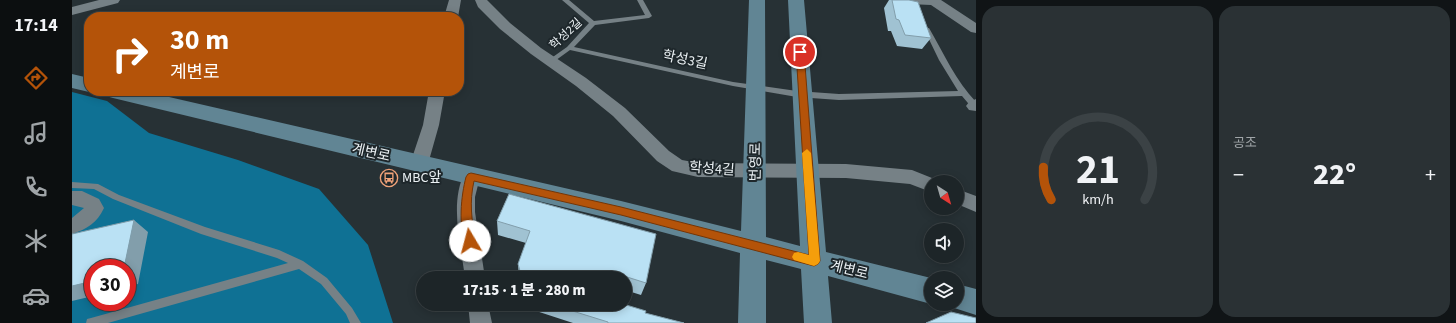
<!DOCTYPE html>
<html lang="ko">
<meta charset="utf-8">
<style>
body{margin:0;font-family:"Source Sans 3","Noto Sans KR",sans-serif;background:#2a3134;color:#f1f3f6;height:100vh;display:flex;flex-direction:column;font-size:15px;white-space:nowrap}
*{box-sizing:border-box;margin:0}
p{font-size:13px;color:#a0a5a8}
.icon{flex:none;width:22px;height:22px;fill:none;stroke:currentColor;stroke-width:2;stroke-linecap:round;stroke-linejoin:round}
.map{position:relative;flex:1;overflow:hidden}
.drawer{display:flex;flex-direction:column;gap:6px;padding:6px;background:#101416;width:480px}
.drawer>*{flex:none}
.top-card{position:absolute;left:12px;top:12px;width:380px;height:84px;border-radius:16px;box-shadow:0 2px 10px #0003,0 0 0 1px #3b4245;background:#b45309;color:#fff;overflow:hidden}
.needle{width:26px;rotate:143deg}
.controls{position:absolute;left:852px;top:175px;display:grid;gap:8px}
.controls a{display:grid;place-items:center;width:40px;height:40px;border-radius:50%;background:#1d2528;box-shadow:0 2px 10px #0003,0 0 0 1px #3b4245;font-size:20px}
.speed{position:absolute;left:12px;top:259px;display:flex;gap:8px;font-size:20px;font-weight:700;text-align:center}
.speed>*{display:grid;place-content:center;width:52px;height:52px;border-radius:50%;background:#1d2528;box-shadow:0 2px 10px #0003,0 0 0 1px #3b4245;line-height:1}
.speed .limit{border:6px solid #d22;background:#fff;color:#111}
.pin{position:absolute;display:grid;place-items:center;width:34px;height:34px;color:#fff;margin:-17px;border:2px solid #fff;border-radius:50%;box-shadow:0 1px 4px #0007}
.me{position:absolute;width:44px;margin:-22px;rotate:352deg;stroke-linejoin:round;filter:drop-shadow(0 0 3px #0008)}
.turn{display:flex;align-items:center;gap:14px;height:84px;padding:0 20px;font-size:18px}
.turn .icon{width:52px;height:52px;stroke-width:2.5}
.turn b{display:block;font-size:28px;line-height:34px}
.big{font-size:30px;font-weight:800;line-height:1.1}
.drawer .tile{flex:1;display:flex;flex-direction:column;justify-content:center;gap:6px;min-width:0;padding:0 14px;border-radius:16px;background:#2a3134}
.drawer .dial{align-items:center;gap:0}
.dial svg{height:104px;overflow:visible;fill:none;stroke:#3b4245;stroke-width:7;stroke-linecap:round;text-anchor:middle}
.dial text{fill:#f1f3f6;stroke:none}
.heat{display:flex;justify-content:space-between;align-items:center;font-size:22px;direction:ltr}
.drawer .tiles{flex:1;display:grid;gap:6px;grid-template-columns:repeat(2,1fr)}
.trip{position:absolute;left:344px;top:271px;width:216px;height:40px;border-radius:20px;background:#1d2528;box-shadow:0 2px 10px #0003,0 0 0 1px #3b4245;font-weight:800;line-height:40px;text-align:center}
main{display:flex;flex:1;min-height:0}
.menu{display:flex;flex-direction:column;width:72px;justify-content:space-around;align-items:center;background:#0c0f10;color:#a0a5a8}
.menu .icon{width:28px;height:28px}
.menu .current{color:#b45309}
.menu b{font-size:18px;color:#f1f3f6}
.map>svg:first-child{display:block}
</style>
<main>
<nav class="menu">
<b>17:14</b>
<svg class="icon current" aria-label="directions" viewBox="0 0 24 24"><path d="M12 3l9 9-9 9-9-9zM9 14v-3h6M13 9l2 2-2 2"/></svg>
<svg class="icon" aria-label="music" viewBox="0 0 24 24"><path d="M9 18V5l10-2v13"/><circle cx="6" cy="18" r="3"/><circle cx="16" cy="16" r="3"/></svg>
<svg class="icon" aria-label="phone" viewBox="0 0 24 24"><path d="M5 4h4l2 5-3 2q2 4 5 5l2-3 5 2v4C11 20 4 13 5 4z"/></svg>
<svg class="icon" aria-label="climate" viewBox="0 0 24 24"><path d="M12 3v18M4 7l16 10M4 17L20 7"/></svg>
<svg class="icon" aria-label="car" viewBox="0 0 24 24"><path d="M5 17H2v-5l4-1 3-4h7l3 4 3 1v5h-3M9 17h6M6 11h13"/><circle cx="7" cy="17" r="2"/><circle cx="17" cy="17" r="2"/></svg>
</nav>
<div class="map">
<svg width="904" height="323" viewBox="0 0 904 323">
<rect width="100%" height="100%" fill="#273135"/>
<path fill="#0f7194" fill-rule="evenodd" d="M0,92L35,101L77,133L166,160L247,189L296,245L321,323H0ZM21,268H55V302H21Z"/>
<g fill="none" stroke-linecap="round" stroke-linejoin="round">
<path fill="#768186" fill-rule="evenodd" d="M490,0H497L522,21L573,15L565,0H571L580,16L577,18L523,25L502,47L661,82L725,91L767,94L886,91L867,60L852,29L853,28H857C872,54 884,81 904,102V110L901,109L890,96L767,100L725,97L661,86L498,50L480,63H478V59L495,47L517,23Z
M0,182L26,184L47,195L133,227L207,250L231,261L255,278L280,308L289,323H278L274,314L249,284L227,269L36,323H14L15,319L19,318L216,263L205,258L129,234L41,199L22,189L0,188Z"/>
<path fill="#768186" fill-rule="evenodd" d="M27,0H48L46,3L0,15V7Z
M377,0H389L386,17H372Z
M403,0H415L438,23L469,48L514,78L553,108L597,151L610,160L626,163L774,164L840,170L865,180L866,182H859V192L838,184L774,178L626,177L600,171L585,161L541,116L504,86L459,54L428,29L406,7Z
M835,0H869L904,23V33L899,32L859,5L837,4Z
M357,91H373L367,125L356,164L353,169L347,171L341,169L338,164L351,125Z
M904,99V111L897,110L894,106L897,102Z
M399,170L405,172L408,177L403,197V212L413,278H393C389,245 377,203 393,172Z
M885,189L904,196V212L885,204Z
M0,191H10L27,199L32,208C25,223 15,229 0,234V218L12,208L0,205Z
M396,304H416L420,323H398Z"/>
<path fill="#618594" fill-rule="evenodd" d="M677,0H693L694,237L728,246L716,0H732L754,252L859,278V304L756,276L760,323H732L729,269L694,260V323H666L668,253L549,221L41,98L34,96L31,91H71L549,201L669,231Z
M0,74L17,78V91H19L17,92L0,88Z
M885,284L904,289V315L876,306L875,304H885Z"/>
</g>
<path fill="#a0c2d2" d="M817,0H837L859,38L850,49L825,46L819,31H816L812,8Z
M437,194L574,283L569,295L553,290V278H447L446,264L454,243L426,235L425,221Z
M454,304H551L573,313L612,323H501L455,308Z"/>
<path fill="#829eab" d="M62,220L76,232L66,284L55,287V268H52Z
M21,281V296L0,301V286Z"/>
<path fill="#bae1f4" stroke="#829eab" d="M820,0H837L846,2L859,38L833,35L827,20L824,19Z
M437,194L584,234L574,283L555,277L553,289V278H450L446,264L458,231L425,221Z
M62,220L52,268H21V281L0,286V234Z
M478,304H551L574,311L573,313L612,323H536V322Z
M879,312L904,318V323H854Z"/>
<path fill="#b45309" stroke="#753606" d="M728,49L732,52L748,261L746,264L742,266L549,215L402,181C397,203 400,219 403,241L402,245L398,246L394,245C386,226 389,196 394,177L396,174L399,173L549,207L737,255L724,52Z"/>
<path fill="#f59e0b" d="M735,149L739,153L748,261L746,264L742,266L722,260L720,257L722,253L726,252L737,255L730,153Z"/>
<defs>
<symbol id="bus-ring" viewBox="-11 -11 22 22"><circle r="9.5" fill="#1e272b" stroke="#f0a279" stroke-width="1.5"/><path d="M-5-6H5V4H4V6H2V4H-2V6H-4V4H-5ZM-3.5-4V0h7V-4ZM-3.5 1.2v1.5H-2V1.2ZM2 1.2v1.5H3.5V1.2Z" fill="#f0a279"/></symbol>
</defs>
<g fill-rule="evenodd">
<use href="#bus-ring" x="307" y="168" width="20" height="20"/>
</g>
<g text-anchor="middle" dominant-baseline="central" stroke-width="4" stroke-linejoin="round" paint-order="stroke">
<g font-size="12" fill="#ebf1f4" stroke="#1e272b">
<text transform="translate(494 34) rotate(-43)">학성2길</text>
</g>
<g font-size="14" fill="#ebf1f4" stroke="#1e272b">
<text transform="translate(613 60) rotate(12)">학성3길</text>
<text transform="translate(299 153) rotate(13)">계변로</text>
<text transform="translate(684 162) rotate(-89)">번영로</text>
<text transform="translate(640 169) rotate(4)">학성4길</text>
<text transform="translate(777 270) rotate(14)">계변로</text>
</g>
<g font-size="14" fill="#ebf1f4" stroke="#1e272b" text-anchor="start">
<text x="330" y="178">MBC앞</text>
</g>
</g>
</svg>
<div class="controls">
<a><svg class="needle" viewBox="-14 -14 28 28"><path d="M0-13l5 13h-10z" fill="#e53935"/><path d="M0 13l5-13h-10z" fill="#a0a5a8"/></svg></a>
<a><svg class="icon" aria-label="sound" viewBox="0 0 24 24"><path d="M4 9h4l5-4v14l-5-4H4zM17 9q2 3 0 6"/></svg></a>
<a><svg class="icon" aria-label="layers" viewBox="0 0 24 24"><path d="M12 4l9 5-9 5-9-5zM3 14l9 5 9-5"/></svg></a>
</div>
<div class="speed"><div class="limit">30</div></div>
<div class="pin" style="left:728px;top:52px;background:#d93025"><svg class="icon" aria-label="arrive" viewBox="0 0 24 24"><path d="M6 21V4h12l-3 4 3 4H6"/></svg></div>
<svg class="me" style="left:398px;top:241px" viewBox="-20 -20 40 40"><circle r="19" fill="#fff"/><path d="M0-13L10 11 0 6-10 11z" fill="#b45309"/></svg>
<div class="trip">17:15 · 1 분 · 280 m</div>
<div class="top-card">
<div class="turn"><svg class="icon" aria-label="right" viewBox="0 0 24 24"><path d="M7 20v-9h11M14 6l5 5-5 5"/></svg><div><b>30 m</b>계변로</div></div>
</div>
</div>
<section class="drawer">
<div class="tiles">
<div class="tile dial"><svg viewBox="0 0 100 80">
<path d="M14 69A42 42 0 1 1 86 69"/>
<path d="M14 69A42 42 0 0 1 8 44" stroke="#b45309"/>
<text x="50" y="56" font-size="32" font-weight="700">21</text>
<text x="50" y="72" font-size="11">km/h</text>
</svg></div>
<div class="tile"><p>공조</p>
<div class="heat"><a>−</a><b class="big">22°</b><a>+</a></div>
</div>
</div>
</section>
</main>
